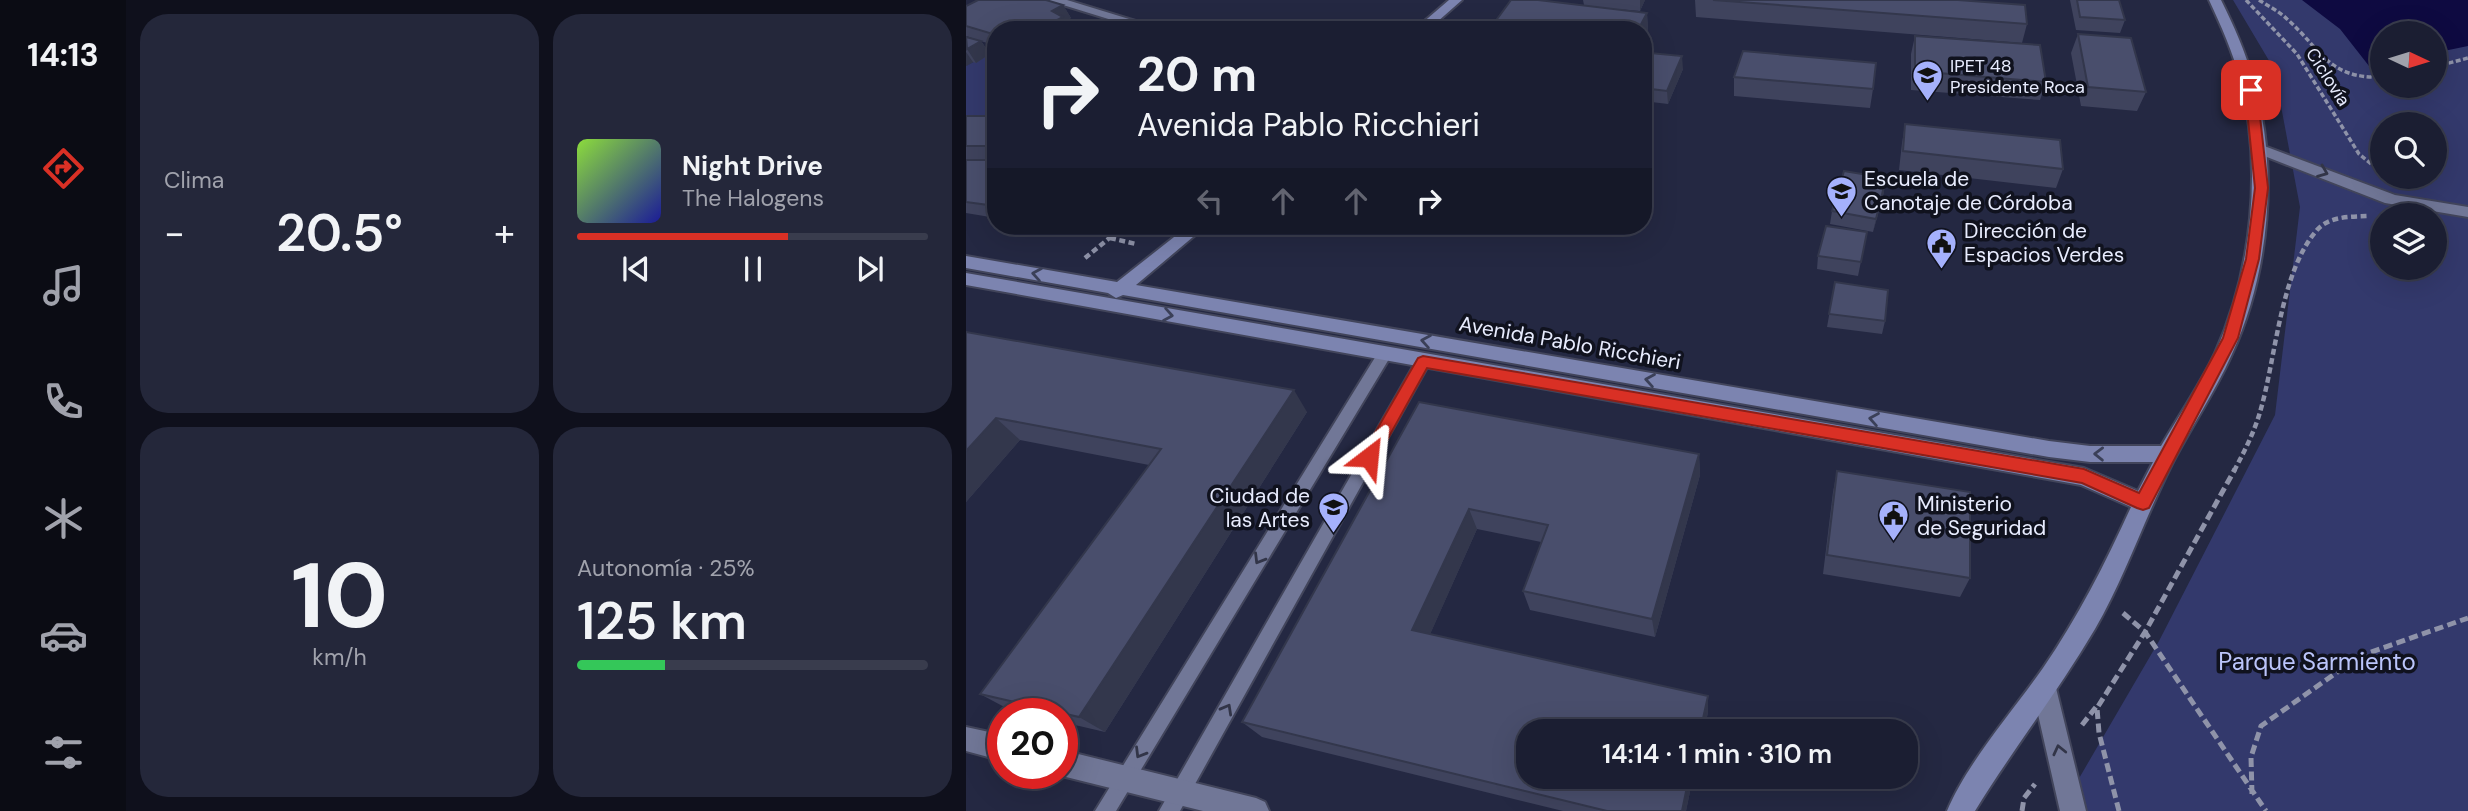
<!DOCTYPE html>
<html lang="es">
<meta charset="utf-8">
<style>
body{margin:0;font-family:"DM Sans",sans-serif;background:#24273a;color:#f1f3f6;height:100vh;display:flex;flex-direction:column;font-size:26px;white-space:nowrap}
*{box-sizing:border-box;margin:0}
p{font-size:23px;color:#a0a2ac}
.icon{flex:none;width:38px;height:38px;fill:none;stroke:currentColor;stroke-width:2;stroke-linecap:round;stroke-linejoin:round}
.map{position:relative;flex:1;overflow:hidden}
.drawer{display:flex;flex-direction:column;gap:14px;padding:14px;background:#0f101c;width:840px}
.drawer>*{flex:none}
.hud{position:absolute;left:21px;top:21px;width:665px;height:214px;border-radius:28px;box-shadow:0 7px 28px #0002,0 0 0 2px #393c4d;background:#1b1e32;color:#f1f3f6;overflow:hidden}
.needle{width:46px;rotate:94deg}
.tools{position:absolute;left:1404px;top:21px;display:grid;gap:14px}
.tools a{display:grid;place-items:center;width:77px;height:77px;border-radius:50%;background:#1b1e32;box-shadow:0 7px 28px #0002,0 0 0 2px #393c4d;font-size:35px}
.speed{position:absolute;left:21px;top:698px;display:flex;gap:14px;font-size:35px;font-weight:700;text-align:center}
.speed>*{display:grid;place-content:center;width:91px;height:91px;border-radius:50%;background:#1b1e32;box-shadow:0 7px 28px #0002,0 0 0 2px #393c4d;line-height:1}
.speed .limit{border:10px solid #d22;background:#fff;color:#111}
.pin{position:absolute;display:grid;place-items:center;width:60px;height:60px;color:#fff;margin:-30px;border-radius:14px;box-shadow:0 4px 10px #0006}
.me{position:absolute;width:77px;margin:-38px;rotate:29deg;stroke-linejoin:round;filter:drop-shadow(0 0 5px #0008)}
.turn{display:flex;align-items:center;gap:24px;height:147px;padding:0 35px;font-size:32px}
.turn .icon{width:91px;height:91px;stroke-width:2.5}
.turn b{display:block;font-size:49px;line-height:60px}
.lanes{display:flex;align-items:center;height:66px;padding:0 35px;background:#0003;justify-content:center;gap:35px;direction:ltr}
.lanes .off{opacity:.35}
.big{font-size:52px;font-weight:600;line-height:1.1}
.drawer .widget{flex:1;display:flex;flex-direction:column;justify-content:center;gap:10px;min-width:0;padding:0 24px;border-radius:28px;background:#24273a}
.drawer .dial{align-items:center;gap:0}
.dial b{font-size:91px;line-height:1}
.song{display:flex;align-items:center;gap:21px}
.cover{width:84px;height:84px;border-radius:10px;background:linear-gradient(135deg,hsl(90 70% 55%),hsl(240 70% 35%))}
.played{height:7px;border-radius:4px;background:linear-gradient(90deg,#d93025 60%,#393c4d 60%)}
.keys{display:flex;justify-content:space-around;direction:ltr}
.heat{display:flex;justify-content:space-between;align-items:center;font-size:38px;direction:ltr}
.charge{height:10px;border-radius:5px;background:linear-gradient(90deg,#34c759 25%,#393c4d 0)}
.drawer .tiles{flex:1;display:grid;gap:14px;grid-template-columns:repeat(2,1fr)}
.trip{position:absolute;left:550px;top:719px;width:402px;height:70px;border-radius:28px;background:#1b1e32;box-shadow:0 7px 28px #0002,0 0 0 2px #393c4d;font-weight:600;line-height:70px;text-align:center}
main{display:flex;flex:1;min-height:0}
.dock{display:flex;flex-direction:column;width:126px;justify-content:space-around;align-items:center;background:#0b0c14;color:#a0a2ac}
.dock .icon{width:49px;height:49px}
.dock .selected{color:#d93025}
.dock b{font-size:32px;color:#f1f3f6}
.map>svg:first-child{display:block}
</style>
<main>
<nav class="dock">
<b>14:13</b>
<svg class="icon selected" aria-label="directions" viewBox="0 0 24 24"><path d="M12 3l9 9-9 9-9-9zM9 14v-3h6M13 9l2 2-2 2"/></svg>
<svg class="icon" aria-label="music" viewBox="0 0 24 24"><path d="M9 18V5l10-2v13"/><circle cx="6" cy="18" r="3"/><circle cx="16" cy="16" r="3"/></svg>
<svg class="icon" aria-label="phone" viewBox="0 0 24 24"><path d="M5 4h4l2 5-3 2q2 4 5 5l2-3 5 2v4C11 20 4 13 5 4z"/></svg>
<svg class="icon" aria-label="climate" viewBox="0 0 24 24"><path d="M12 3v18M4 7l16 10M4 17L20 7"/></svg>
<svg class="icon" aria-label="car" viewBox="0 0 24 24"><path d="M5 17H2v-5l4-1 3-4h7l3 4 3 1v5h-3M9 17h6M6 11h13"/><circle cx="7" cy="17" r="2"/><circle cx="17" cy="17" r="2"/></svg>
<svg class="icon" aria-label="filters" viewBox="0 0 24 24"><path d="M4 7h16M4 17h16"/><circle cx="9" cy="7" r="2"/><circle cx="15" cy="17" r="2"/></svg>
</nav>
<section class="drawer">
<div class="tiles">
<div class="widget"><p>Clima</p>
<div class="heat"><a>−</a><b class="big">20.5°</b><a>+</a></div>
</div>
<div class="widget">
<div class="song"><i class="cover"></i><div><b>Night Drive</b><p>The Halogens</p></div></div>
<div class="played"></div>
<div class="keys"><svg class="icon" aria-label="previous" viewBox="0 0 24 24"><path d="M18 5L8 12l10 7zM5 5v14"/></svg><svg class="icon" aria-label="pause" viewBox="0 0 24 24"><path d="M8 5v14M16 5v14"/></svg><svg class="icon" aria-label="next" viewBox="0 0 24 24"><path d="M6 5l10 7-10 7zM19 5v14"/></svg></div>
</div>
<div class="widget dial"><b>10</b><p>km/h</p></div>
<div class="widget"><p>Autonomía · 25%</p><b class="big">125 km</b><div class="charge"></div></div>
</div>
</section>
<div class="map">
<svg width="1502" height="811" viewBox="0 0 1502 811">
<rect width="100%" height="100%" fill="#242842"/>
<path fill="#33396c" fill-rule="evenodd" d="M1267,0H1502V811H1094L1193,641L1309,415L1334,207L1308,69ZM1416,33H1468V86H1416ZM1416,124H1468V177H1416ZM1416,215H1468V268H1416Z
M30,50V129H0V66Z"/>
<path fill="#0e0a41" d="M1336,0H1502V46L1468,53V33H1416V63L1403,66L1374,29Z"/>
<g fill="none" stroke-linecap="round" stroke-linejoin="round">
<defs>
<path id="service" d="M418,350L423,351L425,355L423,359L150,811H129L413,351Z
M457,357L464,362L214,811H193L452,358Z"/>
<path id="pedestrian" d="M0,727L37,735V761L0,751Z
M96,750L290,798L299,802L303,811H237L96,776L91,774H96Z"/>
<path id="minor" d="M81,0H101L199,30H178Z
M1293,144L1429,195L1502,207V217L1419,203L1288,152L1286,149Z
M1078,676L1087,680L1090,688L1120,811H1094L1066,688L1069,680Z"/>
<path id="secondary" d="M483,0H496L462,30H448Z
M1243,0H1255C1268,26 1279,51 1287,79C1313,165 1304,272 1266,354C1249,393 1224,428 1205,466C1178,520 1159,577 1129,629C1092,692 1047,749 1009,811H981C1001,763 1047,711 1077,668C1112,617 1139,564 1165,507L1115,485L0,285V273L1118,468L1172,491L1187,462H1124L1083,457L157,295L150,298L142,293L0,268V256L151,282L222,226H240L170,285L1083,441L1124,446H1195C1213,415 1234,385 1249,353C1286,271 1297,167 1274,80C1267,52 1255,26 1243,0Z"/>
</defs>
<use href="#service" stroke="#42455b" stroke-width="4"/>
<use href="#pedestrian" stroke="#42455b" stroke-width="4"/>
<use href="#minor" stroke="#42455b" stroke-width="4"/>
<use href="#secondary" stroke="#42455b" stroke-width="4"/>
<path stroke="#8f93a9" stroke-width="3.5" stroke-dasharray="5 2.5" stroke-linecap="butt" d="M1280,0L1331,54L1393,154L1409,167
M1293,0C1302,6 1313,11 1321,19C1356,50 1362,79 1416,77
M1468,67L1502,58"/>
<path stroke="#8f93a9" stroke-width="4.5" stroke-dasharray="6 3.5" stroke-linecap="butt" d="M144,238L170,244
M119,258L158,226
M1268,471C1278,452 1288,433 1294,412C1310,359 1314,272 1351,230C1363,216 1384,217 1401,216"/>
<path stroke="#8f93a9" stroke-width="5" stroke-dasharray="9 4.5" stroke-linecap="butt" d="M1157,613L1179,632L1300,811
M1116,725L1130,707
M1286,794L1285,757L1295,726L1394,656L1502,618
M1056,811L1058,798L1069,784
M1153,811L1133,733L1131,708L1179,632L1269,469"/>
<use href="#service" fill="#717797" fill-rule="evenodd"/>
<use href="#pedestrian" fill="#717797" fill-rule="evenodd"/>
<use href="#minor" fill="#717797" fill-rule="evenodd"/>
<use href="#secondary" fill="#7c84b0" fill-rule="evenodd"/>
</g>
<path fill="#3f435d" d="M617,0H679L674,11L651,9L681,13L682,31L618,5Z
M729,0H992L1061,24L1056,43L730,17Z
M1104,0H1153L1159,20L1154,33L1110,30Z
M97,5L105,18L100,21L101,24L30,30V46L15,41L24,54L10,63L7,62L0,66V37L12,40L0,36V6Z
M1112,34L1180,92L1171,111L1115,106L1105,53Z
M949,36L1080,82L1074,100L945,90V54Z
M677,66L717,69L702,104L677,101Z
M768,77L907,89L904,108L768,96Z
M0,116H30V159H0Z
M939,124L1097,169L1090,188L933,170L936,143Z
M0,160H30V218L0,213Z
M918,192L907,232L864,224L866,211Z
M901,232L892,276L851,269L852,256Z
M869,282L919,321L916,334L861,327Z
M0,332L341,412L139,732L96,722V714H63L44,710L14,694L183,465L54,440L0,502Z
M453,402L733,454L734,475L689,637L564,610L557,591L575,542L511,529L464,634L742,696V712L738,732H562V777H727L720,811H597L296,737L276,722Z
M871,471L1004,578L994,597L857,574L867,492Z"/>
<path fill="#33374c" d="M674,0H679L674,11Z
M97,5L105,18L100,21L105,30L86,11Z
M681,13L682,31L677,41V30H672Z
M15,41L24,54L10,63L1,49Z
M0,52L7,62L0,66Z
M716,56L717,69L702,104L701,91Z
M920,178L918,192L907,232L910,219Z
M328,390L341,412L139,732L113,717Z
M30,418L54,440L0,502V451Z
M733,454L734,475L689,637L686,619Z
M503,509L511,529L458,648L446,630Z
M742,696V712L738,732H734Z
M723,777H727L720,811H716Z"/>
<path fill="#494e6c" stroke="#33374c" stroke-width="2" d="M12,0H80L97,5L86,11L97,17L93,19L113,30H30V35L0,26V6Z
M545,0H572L681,13L672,30H523Z
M747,0H992L1059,5L1061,24Z
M1111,0H1153L1159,20L1114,17Z
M1112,34L1165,38L1180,92L1122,87Z
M949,36L1074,45L1080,82L949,71Z
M0,37L15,41L1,49Z
M777,51L910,63L907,89L768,77Z
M684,53L716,56L701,91L677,88V66Z
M0,116H30V146H0Z
M939,124L1094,140L1097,169L937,151Z
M0,160H30V206L0,202Z
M878,171L920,178L910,219L866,211Z
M860,226L901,232L895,262L852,256Z
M869,282L922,290L919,321L863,314Z
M0,332L328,390L113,717L14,694L195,449L30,418L0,451Z
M453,402L733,454L686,619L557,591L582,525L503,509L446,630L742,696L734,732H562V777H723L716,811H641L276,722Z
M871,471L1004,492V578L861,555Z"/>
<defs><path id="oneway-chevron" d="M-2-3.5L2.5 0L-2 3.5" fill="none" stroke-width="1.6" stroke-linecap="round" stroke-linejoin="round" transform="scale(1.75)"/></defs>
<g stroke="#323548">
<use href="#oneway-chevron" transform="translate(1357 172) rotate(22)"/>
<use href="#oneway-chevron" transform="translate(293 559) rotate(121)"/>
<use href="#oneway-chevron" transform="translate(261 709) rotate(-61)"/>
<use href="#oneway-chevron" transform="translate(1093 750) rotate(-103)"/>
<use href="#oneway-chevron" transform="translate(174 753) rotate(121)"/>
</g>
<g stroke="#3b4058">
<use href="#oneway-chevron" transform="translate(71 274) rotate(-170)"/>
<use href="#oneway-chevron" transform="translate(202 315) rotate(10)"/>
<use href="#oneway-chevron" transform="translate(460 341) rotate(-170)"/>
<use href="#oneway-chevron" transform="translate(684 380) rotate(-170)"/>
<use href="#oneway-chevron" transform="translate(908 419) rotate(-170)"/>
<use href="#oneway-chevron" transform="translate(1133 454) rotate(-179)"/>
</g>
<path fill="#d93025" stroke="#8d1f18" stroke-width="2" d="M1285,87L1291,90L1302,188L1293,259L1272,338L1183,508L1177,510L1171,508L1116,483L461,368L409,462H397L395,457L452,358L457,356L1118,469L1173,493L1257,338L1280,259L1289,188L1279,90Z"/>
<defs>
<symbol id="school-pin" viewBox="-11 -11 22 30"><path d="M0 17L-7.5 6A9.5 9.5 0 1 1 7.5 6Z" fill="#a5b1fc" stroke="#10121e"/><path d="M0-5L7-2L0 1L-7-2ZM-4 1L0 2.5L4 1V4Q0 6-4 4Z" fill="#111"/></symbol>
<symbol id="civic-pin" viewBox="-11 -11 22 30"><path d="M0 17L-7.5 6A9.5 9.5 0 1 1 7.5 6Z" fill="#a5b1fc" stroke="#10121e"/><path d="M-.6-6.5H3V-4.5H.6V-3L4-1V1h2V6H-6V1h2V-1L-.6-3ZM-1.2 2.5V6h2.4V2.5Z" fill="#111"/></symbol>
<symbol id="university-pin" viewBox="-11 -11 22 30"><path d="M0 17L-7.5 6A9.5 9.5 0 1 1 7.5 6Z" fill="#a5b1fc" stroke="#10121e"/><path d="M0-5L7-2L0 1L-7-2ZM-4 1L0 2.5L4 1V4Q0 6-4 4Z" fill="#111"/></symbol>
</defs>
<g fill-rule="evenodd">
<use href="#school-pin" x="944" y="58" width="35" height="47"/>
<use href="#school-pin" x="858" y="174" width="35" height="47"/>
<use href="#civic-pin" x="958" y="226" width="35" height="47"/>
<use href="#university-pin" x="350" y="490" width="35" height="47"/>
<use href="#civic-pin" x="910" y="498" width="35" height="47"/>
</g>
<g text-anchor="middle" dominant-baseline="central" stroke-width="7" stroke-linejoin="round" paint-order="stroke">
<g font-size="18" fill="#e8ecfe" stroke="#10121e" text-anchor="start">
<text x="984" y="66">IPET 48<tspan x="984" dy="21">Presidente Roca</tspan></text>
</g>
<g font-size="18" fill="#e8ecfe" stroke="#10121e">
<text transform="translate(1362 77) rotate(57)">Ciclovía</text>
</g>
<g font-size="21" fill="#e8ecfe" stroke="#10121e" text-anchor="start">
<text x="898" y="179">Escuela de<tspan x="898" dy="24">Canotaje de Córdoba</tspan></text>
<text x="998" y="231">Dirección de<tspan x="998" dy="24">Espacios Verdes</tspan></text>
<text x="344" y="496" text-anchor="end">Ciudad de<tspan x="344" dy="24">las Artes</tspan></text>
<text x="951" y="504">Ministerio<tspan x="951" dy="24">de Seguridad</tspan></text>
</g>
<g font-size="21" fill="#e8ecfe" stroke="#10121e">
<text transform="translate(604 343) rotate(10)">Avenida Pablo Ricchieri</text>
</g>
<g font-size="24" fill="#bbc5fb" stroke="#10121e">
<text x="1351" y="661">Parque Sarmiento</text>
</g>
</g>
</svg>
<div class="tools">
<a><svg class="needle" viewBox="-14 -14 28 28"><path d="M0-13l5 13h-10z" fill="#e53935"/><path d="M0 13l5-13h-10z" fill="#a0a2ac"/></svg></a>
<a><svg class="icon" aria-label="search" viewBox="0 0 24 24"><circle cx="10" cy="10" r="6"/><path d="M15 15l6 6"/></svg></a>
<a><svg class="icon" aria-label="layers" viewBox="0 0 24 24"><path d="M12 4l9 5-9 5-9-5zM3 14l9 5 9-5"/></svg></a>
</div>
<div class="speed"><div class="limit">20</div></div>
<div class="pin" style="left:1285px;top:90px;background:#d93025"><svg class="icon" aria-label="arrive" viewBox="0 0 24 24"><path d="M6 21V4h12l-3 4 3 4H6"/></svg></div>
<svg class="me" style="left:403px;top:457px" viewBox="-20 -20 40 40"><path d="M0-17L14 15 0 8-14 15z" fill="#d93025" stroke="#fff" stroke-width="4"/></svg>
<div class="trip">14:14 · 1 min · 310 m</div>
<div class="hud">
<div class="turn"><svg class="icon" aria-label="right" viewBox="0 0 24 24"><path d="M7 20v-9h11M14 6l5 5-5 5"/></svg><div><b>20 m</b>Avenida Pablo Ricchieri</div></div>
<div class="lanes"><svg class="icon off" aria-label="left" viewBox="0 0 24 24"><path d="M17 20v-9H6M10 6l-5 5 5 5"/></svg><svg class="icon off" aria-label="ahead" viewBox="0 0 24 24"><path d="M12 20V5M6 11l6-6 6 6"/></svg><svg class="icon off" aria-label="ahead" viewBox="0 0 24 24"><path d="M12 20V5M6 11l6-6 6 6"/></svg><svg class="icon" aria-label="right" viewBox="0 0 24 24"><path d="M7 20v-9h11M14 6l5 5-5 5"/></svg></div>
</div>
</div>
</main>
